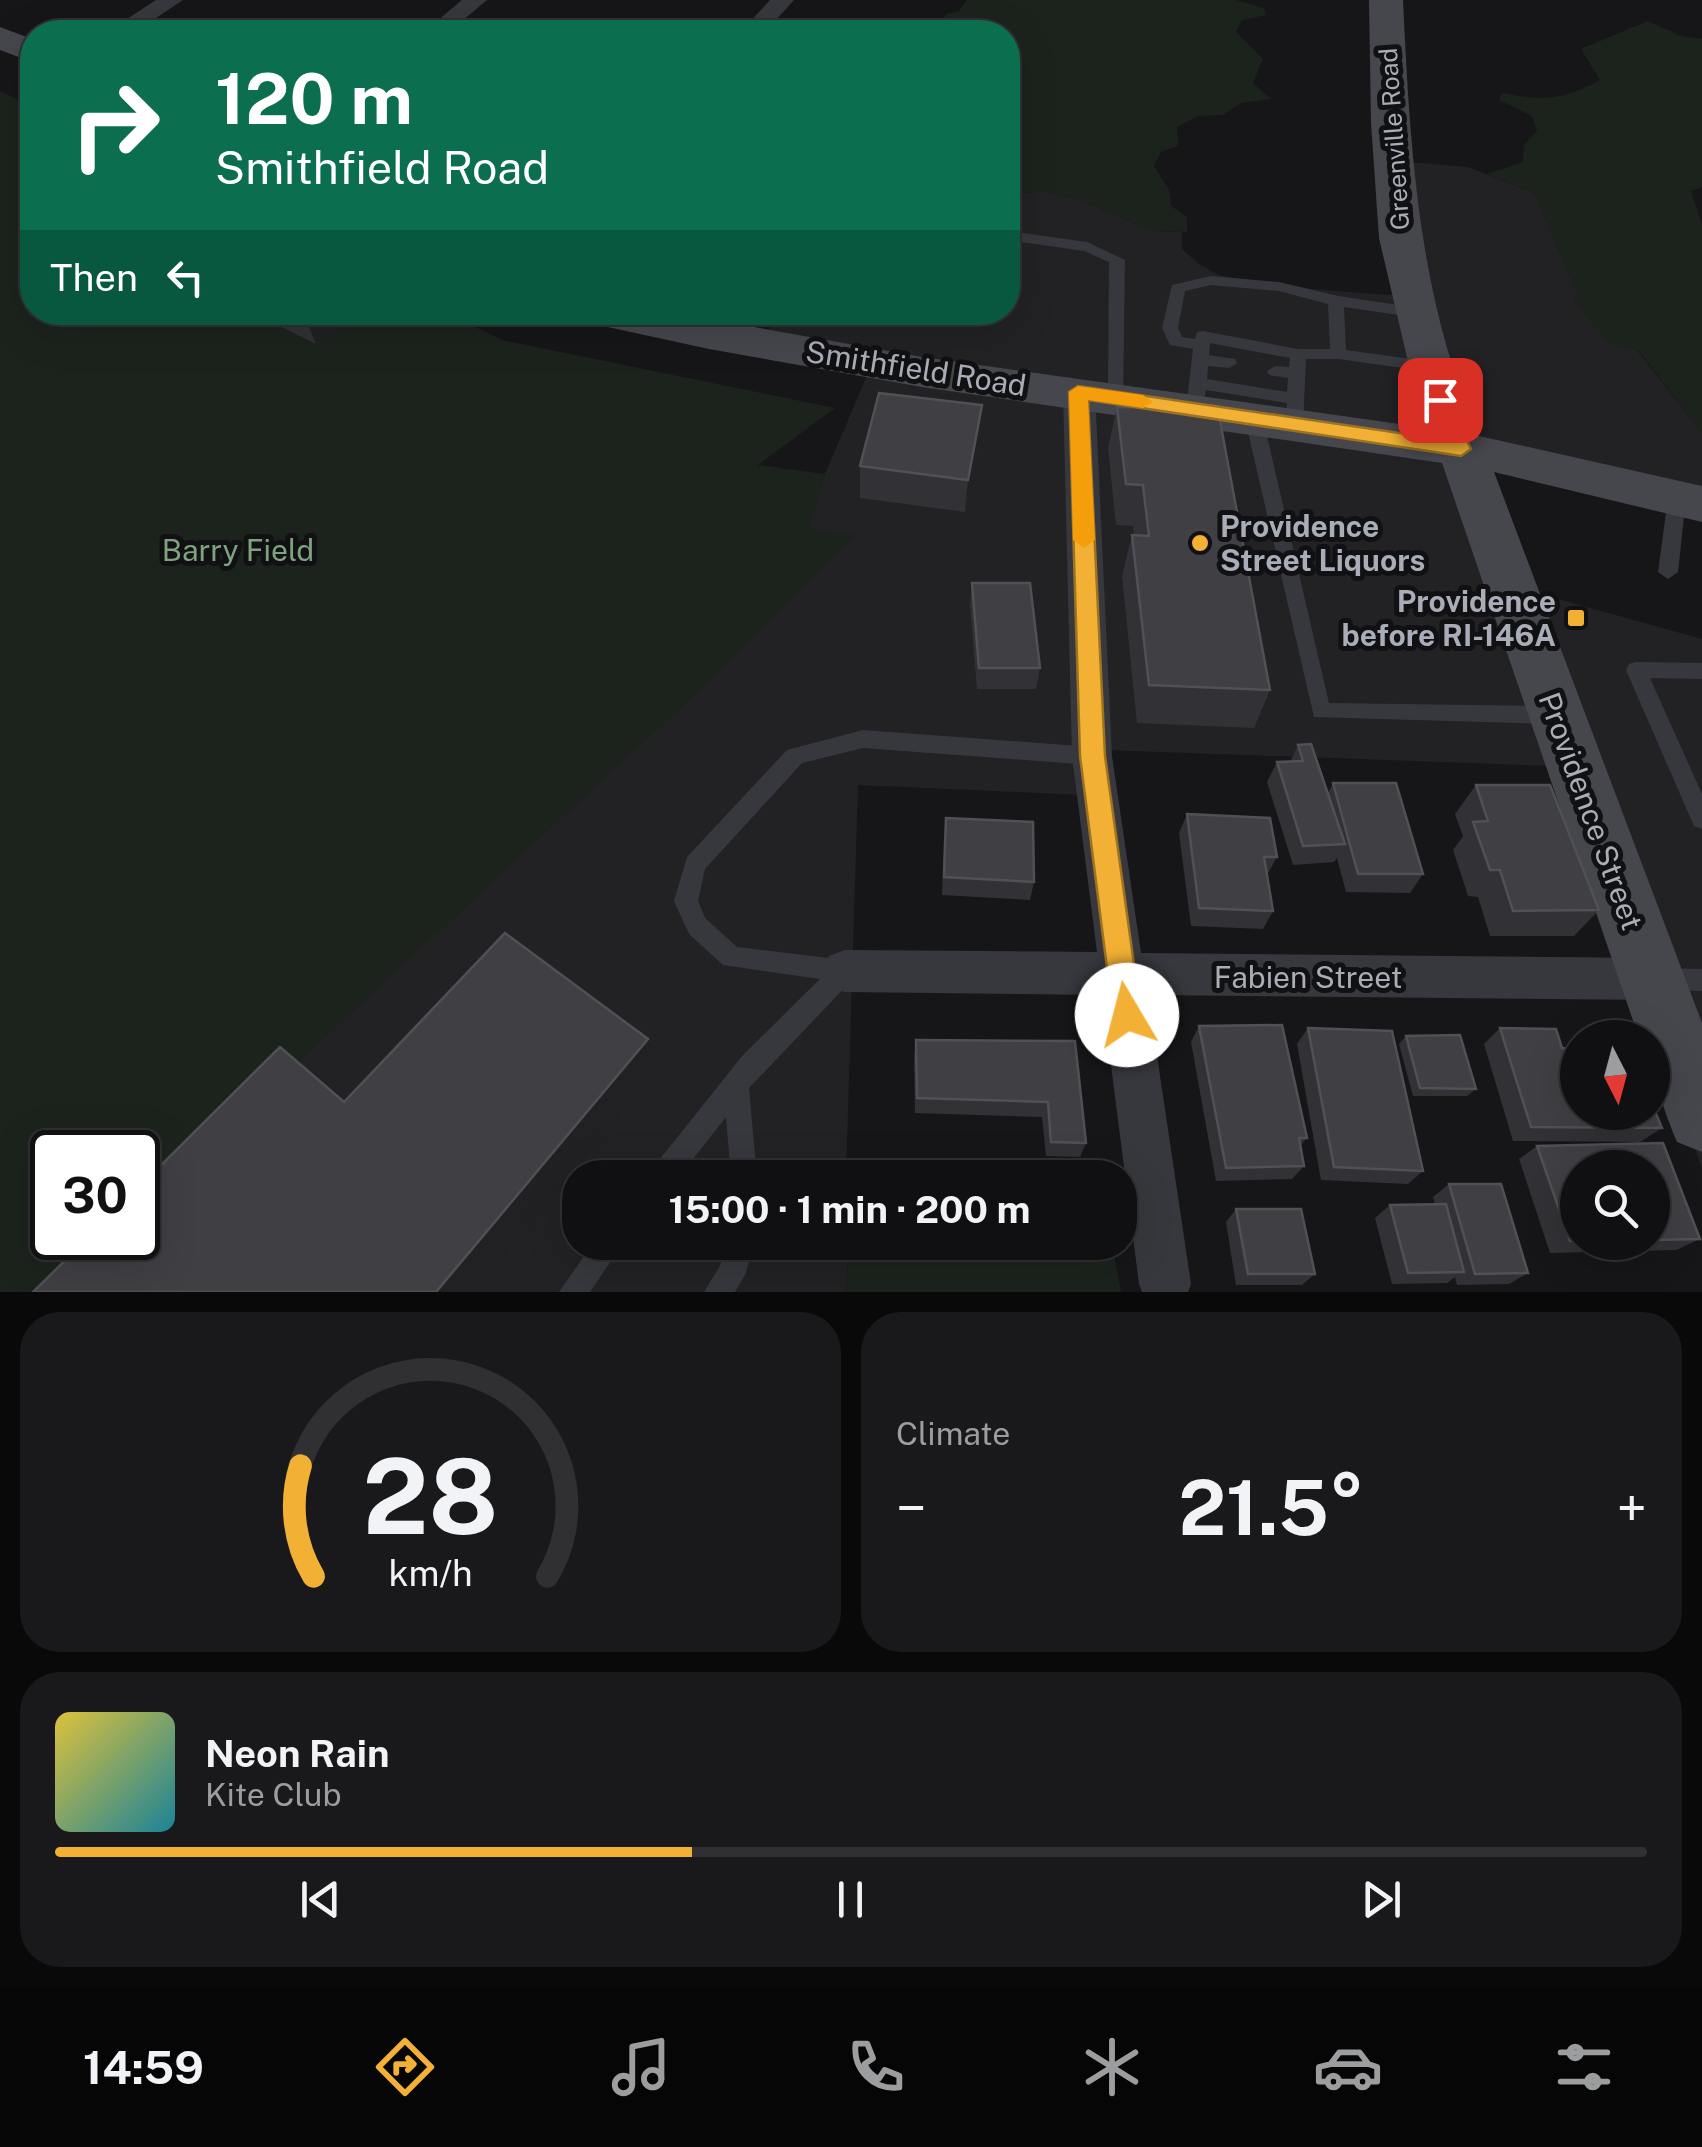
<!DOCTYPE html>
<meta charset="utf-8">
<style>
body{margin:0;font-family:"Public Sans",sans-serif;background:#19191b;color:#f1f3f6;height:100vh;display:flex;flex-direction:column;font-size:38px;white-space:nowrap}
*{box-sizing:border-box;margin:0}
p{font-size:32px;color:#9c9d9f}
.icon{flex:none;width:55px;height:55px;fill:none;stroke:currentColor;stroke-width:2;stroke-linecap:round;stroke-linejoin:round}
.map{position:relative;height:1292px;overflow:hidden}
.sheet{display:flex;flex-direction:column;gap:20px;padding:20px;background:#09090a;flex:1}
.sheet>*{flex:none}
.hud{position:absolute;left:20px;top:20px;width:1000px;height:305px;border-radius:40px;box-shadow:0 10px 40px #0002,0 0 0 2px #303032;background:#0b6e4f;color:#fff;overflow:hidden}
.needle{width:65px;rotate:174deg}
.fabs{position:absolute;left:1560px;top:1020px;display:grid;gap:20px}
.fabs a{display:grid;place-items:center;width:110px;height:110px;border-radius:50%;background:#101012;box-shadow:0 10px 40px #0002,0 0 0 2px #303032;font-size:50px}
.speed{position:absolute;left:30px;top:1130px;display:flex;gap:20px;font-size:50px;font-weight:700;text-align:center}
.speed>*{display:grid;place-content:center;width:130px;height:130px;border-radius:50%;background:#101012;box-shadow:0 10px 40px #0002,0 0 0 2px #303032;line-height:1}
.speed .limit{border:5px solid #111;border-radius:15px;background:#fff;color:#111}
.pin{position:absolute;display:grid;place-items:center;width:85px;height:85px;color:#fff;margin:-42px;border-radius:20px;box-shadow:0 5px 15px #0006}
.me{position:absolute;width:110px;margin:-55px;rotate:352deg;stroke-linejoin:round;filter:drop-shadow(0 0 8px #0008)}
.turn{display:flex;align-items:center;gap:35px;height:210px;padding:0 30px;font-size:45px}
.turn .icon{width:130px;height:130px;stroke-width:2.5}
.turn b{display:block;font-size:70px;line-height:85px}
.then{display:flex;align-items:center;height:95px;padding:0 30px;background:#0003;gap:20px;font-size:38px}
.big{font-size:75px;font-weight:700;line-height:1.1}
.sheet .card{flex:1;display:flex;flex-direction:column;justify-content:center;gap:15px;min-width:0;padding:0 35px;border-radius:40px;background:#19191b}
.sheet .dial{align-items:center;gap:0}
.dial svg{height:260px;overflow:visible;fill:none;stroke:#303032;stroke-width:7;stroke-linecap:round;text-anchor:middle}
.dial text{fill:#f1f3f6;stroke:none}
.song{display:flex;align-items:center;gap:30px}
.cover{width:120px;height:120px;border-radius:15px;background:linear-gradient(135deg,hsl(50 70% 55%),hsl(190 70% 35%))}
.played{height:10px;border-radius:5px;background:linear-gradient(90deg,#f2b134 40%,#303032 40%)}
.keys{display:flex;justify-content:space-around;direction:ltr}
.heat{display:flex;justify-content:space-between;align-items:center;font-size:55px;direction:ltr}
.sheet .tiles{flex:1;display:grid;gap:20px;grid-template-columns:1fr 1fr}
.card:last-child{grid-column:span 2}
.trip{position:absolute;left:562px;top:1160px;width:575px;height:100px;border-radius:40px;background:#101012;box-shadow:0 10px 40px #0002,0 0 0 2px #303032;font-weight:700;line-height:100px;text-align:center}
.menu{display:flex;height:160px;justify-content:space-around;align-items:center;background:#060607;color:#9c9d9f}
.menu .icon{width:70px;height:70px}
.menu .selected{color:#f2b134}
.menu b{font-size:45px;color:#f1f3f6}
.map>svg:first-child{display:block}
</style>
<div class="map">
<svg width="1702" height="1292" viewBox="0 0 1702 1292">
<rect width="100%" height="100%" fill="#161618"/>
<path fill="#222225" d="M1397,161L1468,167L1534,193L1577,293L1637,350L1702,433V506L1479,456L1515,587L1702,639V1168L1553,766L1106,750L1107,796L858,785L846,1177L580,1178V1242L847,1243L848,1278L844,1292H51L138,1238V1211L855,536L807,529L825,474L871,366L759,346L778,313L1008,312V195L1043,191L1076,198L1152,231L1182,232V249L1199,264L1219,275L1262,285L1389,295L1405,289Z"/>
<path fill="#1c231d" d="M967,0H1236L1264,8L1266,15L1242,20L1236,32L1263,59L1253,83L1271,99L1241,103L1223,115L1198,116L1177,127L1178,146L1161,152L1154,166L1169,190L1171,206L1187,217V232L1152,231L1076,198L1043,191L1008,195V32H937L946,14L959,11Z
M1648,21L1681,36L1702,39V187L1691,191L1702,225V433L1638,350L1611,345L1574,302L1577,293L1534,193L1487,174L1523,162L1524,145L1537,131L1532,116L1499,100L1502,93C1542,101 1564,100 1600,80L1581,49Z
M0,91L32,107V312L447,313L502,340L835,408L758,465L825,474L808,529L856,535L687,702L138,1211V1152H52V1238H109L51,1292H0Z
M847,1242L1112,1243L1121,1292H844L848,1278Z"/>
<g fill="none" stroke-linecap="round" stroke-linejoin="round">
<path fill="#37383d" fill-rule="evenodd" d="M1008,231L1087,242L1125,260L1123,402L1117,404L1108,398L1109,262L1084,251L1008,240Z
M1211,276L1279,282L1338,296L1425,309L1427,313L1419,318L1344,307L1346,350L1433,362L1441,367L1433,372L1338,359H1306L1303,425L1294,431L1285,425L1287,403L1206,390L1201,414H1189L1186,410L1193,349L1170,345L1162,328L1172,285ZM1211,285L1279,291L1328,304L1330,349H1298L1203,331L1197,332L1195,339L1182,337L1178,328L1185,291ZM1210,343L1290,358L1289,367L1275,366L1267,371L1269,375L1288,378L1287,392L1207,379L1208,366L1229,368L1237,363L1235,359L1209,355Z
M1254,413L1263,419L1329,703L1554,706L1561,709L1564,715L1561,721L1554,724L1314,717L1245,419Z
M1677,491L1686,498L1678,572L1668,579L1658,572L1668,498Z
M1636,662L1702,663V679L1650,678L1702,794V829L1694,826L1626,670L1629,664Z
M863,730L1092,747L1100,750L1103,756L1100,762L1092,765L863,748L802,763L705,869L698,901L705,918L737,947L845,960L853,963L857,971L853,979L749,1088L757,1178H731L726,1117L678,1178H648L652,1169L743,1055L820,979L723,965L689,934L674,901L687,857L787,750Z
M1662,968L1702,969V991L1662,990L1654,987L1650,979L1654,971Z
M594,1242H624L590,1292H559Z
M727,1242H754L746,1273L735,1292H704L720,1266Z"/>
<path fill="#37383d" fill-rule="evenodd" d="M156,0H183L135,32H107Z
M462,0H487L449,32H424Z
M770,0H794L765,32H741Z
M1079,381L1090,385L1095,392L1112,756L1141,953L1650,958L1666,964L1673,979L1666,994L1650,1000L1148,995L1191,1284L1188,1292H1142L1139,1284L1102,995L845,992L829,986L823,971L829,956L845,950L1097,952L1072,756L1063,392L1068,385Z"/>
<path fill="#45474d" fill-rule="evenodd" d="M1369,0H1403C1410,148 1418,299 1479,436L1702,486V522L1494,472L1702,1023V1152L1677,1142C1662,1106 1652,1076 1652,1038H1639L1442,463L922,387L709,349L603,326L587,322L581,312H670L922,357L1428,428L1417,400L1379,238L1371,123Z
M0,27L32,39V62L0,50Z"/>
</g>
<path fill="#323236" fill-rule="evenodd" d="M230,312H359L316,344L263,318L250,327L233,319Z
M982,405L979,437L965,512L860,498V466Z
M1117,407L1270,690L1254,728L1137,723L1122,576L1132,535H1134L1133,526L1116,525L1108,448Z
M972,583L1040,668L1036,689H977L970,605Z
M1298,745L1328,793L1333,783L1423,874L1410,893L1346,892L1337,858L1334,862L1293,865L1267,782L1277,762H1290Z
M1476,785L1599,910L1574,936H1490L1478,897L1468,896L1453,850L1463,836L1455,814Z
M1187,814L1277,857L1267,875L1273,911L1263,929L1191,926L1179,833Z
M946,818L1034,882L1030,900L942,895L944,837Z
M1199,1026L1307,1138L1300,1146L1304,1166L1292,1179L1216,1181L1191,1042Z
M1308,1028L1423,1171L1408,1184L1321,1180L1297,1044Z
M1500,1028L1562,1048L1662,1128L1640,1142L1513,1141L1484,1044Z
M1406,1036L1476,1089L1467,1096H1413L1399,1044Z
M916,1040L1075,1041L1086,1143L1080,1157L1046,1156L1042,1117L915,1113L914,1056Z
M1663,1143L1700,1239L1676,1250L1550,1253L1519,1159L1537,1146ZM1578,1168H1652V1242H1578Z
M1449,1184L1528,1273L1509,1284L1457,1285L1455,1277L1447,1283L1392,1284L1375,1218L1390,1205L1435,1204L1433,1197Z
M1236,1209L1315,1274L1302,1285H1236L1226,1222Z"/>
<path fill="#212124" d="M244,312H260L263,318L250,327Z
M303,312H359L316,344Z
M982,405L979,437L965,512L968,480Z
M648,1039L658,1068L474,1292H436Z"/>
<path fill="#3f3f44" stroke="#4f5156" stroke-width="2.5" d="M879,393L982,405L968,480L860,466Z
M1117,407L1218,410L1270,690L1149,685L1132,535L1149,536L1143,485L1126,484Z
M972,583H1030L1040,668H979Z
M1311,744L1345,844L1303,846L1277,762L1303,761L1298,745Z
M1333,783H1396L1423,874H1358Z
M1476,785H1550L1599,910L1513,911L1500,870H1490L1473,822L1488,821Z
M1187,814L1270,818L1277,857H1264L1273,911L1199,908Z
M946,818L1033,822L1034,882L944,877Z
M505,933L648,1039L436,1292H33L88,1238H138V1188L280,1047L344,1102Z
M1282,1025L1307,1138H1299L1304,1166L1226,1168L1199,1026Z
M1308,1028L1392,1031L1423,1171L1334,1167Z
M1500,1028L1556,1029L1562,1048L1578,1049V1112H1652V1104L1662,1128L1531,1127Z
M1460,1035L1476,1089L1420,1088L1406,1036Z
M916,1040L1075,1041L1086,1143L1051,1142L1048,1102L917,1098Z
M1663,1143L1700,1239L1652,1240V1168H1578V1241H1570L1537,1146Z
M1449,1184H1501L1528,1273L1475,1274Z
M1446,1204L1464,1272L1408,1273L1390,1205Z
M1236,1209H1301L1315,1274H1248Z"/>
<path fill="#f2b134" stroke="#9d7322" stroke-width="2.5" d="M1078,386L1447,440L1430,400L1440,393L1449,400L1471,449L1461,456L1088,400L1105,756L1141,1015L1137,1024L1127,1028L1117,1024L1113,1015L1080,756L1069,392Z"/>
<path fill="#f59e0b" d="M1078,386L1143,395L1153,402L1143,408L1088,400L1095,540L1084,548L1073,540L1069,392Z"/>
<g fill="#f2b134" stroke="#111113" stroke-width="4">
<circle cx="1200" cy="543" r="10"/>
<rect x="1566" y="608" width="20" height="20" rx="5"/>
</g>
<g text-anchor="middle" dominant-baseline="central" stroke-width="10" stroke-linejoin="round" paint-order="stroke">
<g font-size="25" fill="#a8adb8" stroke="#111113">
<text transform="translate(1394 139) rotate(-94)">Greenville Road</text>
</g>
<g font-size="30" fill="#a8adb8" stroke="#111113">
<text transform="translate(916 368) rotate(9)">Smithfield Road</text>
<text transform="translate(1591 811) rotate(70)">Providence Street</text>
<text x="1308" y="977">Fabien Street</text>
</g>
<g font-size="30" font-weight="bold" fill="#a8adb8" stroke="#111113" text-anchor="start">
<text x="1220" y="526">Providence<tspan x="1220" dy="34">Street Liquors</tspan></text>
<text x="1556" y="601" text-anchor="end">Providence<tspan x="1556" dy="34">before RI-146A</tspan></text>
</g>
<g font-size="30" fill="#7fa381" stroke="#111113">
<text x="238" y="550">Barry Field</text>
</g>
</g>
</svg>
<div class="fabs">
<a><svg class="needle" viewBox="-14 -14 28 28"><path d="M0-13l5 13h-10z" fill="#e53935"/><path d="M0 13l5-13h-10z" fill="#9c9d9f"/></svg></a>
<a><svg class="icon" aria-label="search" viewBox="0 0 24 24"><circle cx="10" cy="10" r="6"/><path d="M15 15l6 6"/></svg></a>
</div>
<div class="speed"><div class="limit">30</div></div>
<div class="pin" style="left:1440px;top:400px;background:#d93025"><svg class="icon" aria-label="arrive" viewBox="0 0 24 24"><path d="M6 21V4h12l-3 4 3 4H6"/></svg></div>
<svg class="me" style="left:1127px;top:1015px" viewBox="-20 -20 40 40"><circle r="19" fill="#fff"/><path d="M0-13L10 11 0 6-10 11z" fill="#f2b134"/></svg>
<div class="trip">15:00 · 1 min · 200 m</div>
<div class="hud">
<div class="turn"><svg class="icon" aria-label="right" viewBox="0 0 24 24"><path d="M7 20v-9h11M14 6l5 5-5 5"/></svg><div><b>120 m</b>Smithfield Road</div></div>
<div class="then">Then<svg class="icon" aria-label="left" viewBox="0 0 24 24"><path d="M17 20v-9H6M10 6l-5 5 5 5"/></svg></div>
</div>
</div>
<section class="sheet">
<div class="tiles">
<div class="card dial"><svg viewBox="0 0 100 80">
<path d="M14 69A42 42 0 1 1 86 69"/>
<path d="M14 69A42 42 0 0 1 10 35" stroke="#f2b134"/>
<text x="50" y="56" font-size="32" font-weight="700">28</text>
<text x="50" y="72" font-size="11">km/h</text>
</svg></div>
<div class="card"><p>Climate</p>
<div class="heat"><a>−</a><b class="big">21.5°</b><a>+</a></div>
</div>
<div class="card">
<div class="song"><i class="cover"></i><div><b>Neon Rain</b><p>Kite Club</p></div></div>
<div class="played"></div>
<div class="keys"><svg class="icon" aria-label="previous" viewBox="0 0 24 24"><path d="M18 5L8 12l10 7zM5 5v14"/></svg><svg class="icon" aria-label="pause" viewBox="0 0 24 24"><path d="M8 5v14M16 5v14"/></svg><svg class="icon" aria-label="next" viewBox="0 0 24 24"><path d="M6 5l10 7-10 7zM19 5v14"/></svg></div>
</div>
</div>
</section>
<nav class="menu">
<b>14:59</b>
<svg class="icon selected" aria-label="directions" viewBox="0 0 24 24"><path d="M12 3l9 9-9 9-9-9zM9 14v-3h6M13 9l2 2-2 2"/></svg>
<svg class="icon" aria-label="music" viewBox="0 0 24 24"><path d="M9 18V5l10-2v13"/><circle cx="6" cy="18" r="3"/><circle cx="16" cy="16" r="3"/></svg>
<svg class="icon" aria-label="phone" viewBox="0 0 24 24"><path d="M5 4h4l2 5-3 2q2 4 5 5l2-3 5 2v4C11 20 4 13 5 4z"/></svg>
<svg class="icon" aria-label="climate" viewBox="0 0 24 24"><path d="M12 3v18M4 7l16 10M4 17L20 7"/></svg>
<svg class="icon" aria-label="car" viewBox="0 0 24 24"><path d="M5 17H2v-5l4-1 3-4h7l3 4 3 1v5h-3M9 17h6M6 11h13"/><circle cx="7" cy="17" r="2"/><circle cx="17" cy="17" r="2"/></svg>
<svg class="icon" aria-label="filters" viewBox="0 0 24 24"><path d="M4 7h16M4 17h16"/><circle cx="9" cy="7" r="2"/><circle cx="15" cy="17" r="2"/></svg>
</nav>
